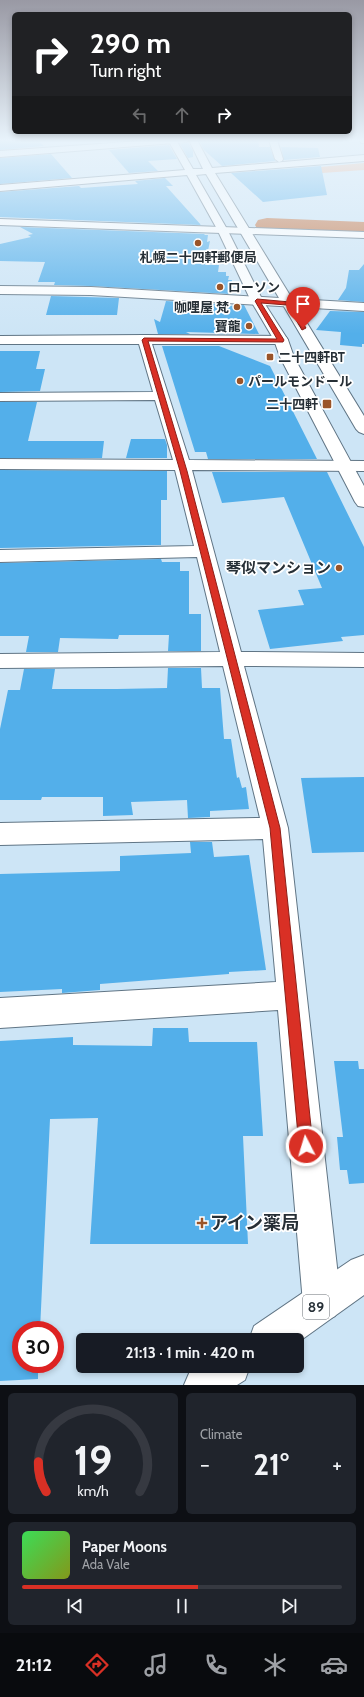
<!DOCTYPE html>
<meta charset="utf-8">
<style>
body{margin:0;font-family:Cabin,"Noto Sans JP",sans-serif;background:#20242c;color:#f1f3f6;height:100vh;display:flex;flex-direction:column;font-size:15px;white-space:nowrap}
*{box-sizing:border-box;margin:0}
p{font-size:13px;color:#9ea1a6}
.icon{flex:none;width:22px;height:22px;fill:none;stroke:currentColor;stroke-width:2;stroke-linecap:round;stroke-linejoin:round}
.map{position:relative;height:1385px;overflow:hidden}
.details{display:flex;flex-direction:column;gap:8px;padding:8px;background:#0d0f14;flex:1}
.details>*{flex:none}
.hud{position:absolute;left:12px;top:12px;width:340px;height:122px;border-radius:6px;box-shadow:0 2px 6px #0003;background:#202124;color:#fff;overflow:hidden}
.speed{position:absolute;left:12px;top:1321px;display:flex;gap:8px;font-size:20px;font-weight:700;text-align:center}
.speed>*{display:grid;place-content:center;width:52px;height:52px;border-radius:50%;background:#171b24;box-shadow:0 2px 6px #0003;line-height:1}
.speed .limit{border:6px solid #d22;background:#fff;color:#111}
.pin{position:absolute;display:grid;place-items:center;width:34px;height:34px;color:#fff;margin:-41px -17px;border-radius:50% 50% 50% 0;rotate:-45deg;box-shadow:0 0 4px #0007}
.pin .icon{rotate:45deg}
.me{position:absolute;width:44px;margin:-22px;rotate:355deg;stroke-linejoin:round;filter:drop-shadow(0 0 3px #0008)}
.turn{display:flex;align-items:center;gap:14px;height:84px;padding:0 12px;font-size:18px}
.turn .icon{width:52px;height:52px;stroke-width:2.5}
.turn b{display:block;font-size:28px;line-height:34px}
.lanes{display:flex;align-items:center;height:38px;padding:0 12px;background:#0003;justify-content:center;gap:20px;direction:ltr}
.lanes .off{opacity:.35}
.big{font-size:30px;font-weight:700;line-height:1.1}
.details .widget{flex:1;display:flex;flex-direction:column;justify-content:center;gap:6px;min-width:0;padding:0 14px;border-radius:6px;background:#20242c}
.details .dial{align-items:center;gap:0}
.dial svg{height:104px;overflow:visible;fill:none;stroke:#363941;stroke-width:7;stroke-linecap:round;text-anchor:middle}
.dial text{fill:#f1f3f6;stroke:none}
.song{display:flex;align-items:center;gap:12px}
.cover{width:48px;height:48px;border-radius:6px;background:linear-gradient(135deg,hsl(130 70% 55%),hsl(70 70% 35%))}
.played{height:4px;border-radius:2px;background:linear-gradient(90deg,#d93025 55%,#363941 55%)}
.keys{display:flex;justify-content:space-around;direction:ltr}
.heat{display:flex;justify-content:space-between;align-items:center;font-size:22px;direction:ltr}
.details .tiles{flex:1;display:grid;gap:8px;grid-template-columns:1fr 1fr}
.widget:last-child{grid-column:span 2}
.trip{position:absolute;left:76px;top:1333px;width:228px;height:40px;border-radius:6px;background:#171b24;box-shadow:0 2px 6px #0003;font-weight:700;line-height:40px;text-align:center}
.menu{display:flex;height:64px;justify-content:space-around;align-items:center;background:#090b0e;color:#9ea1a6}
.menu .icon{width:28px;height:28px}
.menu .on{color:#d93025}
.menu b{font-size:18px;color:#f1f3f6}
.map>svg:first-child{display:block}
</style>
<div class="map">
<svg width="364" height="1385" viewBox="0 0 364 1385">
<rect width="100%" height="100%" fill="#cde5f6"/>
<path fill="#f3a579" d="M364,163V170L308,174L255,173Z"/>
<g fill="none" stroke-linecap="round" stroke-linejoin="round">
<path fill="#c3713f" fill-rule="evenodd" d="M267,218L364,222V236L267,232L258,230L255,225L258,220Z"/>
</g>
<path fill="#53afea" d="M0,140H38L44,146L0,150Z
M199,140H258L259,147H270L275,161L222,166L204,150Z
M188,142L193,151V157L188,158L180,144Z
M169,145L177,159L148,161L158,171L129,173L109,150Z
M281,147L318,148L320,157L284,160Z
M51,154L72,178L0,184V158Z
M321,166L327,195L263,202L231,173Z
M165,178L173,186H166L201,225L0,217V192L79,186L81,188L138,184L135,181Z
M20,227L205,234L204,235H208L207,242L210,241L205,265H219L218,272H226V276H229L228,280H232L230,294L91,286L54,285L55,282H38L45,262L0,261V244L31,237L28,235L33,234Z
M364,264V302L338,300L346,288L349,270H359Z
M51,296L119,298L117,315H46Z
M166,301L229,305L228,306L244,305L259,334L186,332L190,334H158L154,319L160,322Z
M330,311L364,312V344H362V347L340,345L341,332L316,330Z
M162,346H219L270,366L317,459H208L206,452H195Z
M0,351H40L36,369H45L40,391L0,392Z
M0,402H37L28,441H104L102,458H0Z
M131,439H165L167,445V458H126Z
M0,470L167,471V500H161V545L0,548Z
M212,472H327L364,547V635L341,637L343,641L270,649L258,610L304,605L298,590L322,588L284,497L222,503Z
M161,559L162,562H180V571H189V614H201V651H168L169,635H119L118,639L60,638L58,652H26L29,636H0V563Z
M168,668H201L202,688H220L224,739H231L237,778L239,777L242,788L246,787L249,809L210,811V817L188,818L187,800L131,802L133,815L103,816V797H42L41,800H0V729L8,690H20L24,669H55L52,689H117L167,688Z
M364,777V852L312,853L301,778Z
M190,842H212L214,857L249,855L266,970L229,972V974L100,984V990L62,993V989L0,992V874L120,871V856L191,853Z
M153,1028H188L189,1042H257L263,1136H243L248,1244H90L98,1118L50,1119L40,1330H21V1364H38V1379L0,1381V1041L73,1037V1045L152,1046Z
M334,1061H358L359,1069H364V1183L349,1184L347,1170H340L337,1137H343Z"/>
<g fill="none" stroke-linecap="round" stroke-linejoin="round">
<defs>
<path id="minor" d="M155,140H190L186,142L0,157V151Z
M269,140H277L283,159L282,161L279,162L275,159Z
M360,140H364V143H361Z
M0,219L364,232V238L0,225Z
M0,286L91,287L364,303V311L91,295L0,294Z
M144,335L281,336L286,337L288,340L286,343L281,344H152L189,460L364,461V471L192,470L241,652L364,653V667L244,666L288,828L341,1303L335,1316L322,1322L309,1316L303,1303L278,1010L0,1028V998L276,982L263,839L0,845V823L260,818L223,666L0,668V654L220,652L197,557L0,562V550L194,546L175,470L0,469V459L173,460L155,400L0,401V393L153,392L139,344H0V336Z"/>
<path id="tertiary" d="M168,140H176L193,169H203L189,140H197L212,168L364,155V161L215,173L364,416V434L359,432L356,429L206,174L196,175L227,229L263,301L288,340L294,357L364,486V507L358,506L355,502L280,357L274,340L251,301L217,229L187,175L0,191V185L185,170Z"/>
<path id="primary" d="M364,1255V1295L297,1343V1340H249L254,1326L351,1260Z
M197,1366H250L245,1380L237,1385H184L190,1371Z"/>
</defs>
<use href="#minor" stroke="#607585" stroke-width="2"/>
<use href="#tertiary" stroke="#607585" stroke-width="2"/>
<use href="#primary" stroke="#607585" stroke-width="2"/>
<use href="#minor" fill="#fff" fill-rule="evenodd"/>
<use href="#tertiary" fill="#fff" fill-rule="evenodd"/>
<use href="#primary" fill="#fff" fill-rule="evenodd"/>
</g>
<linearGradient id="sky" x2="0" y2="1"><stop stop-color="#9999a4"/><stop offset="0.42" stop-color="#e8f3fb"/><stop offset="1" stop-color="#e8f3fb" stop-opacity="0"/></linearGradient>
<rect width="364" height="334" fill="url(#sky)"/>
<path fill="#d93025" stroke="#8d1f18" d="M257,299L290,302L306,328L302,330L287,305L261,303L284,340L283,342L148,341L187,471L280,828L313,1146L311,1150L306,1152L301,1150L299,1146L270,828L180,471L142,340L144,338L277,339L255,301Z"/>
<g fill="#9a5429" stroke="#fff" stroke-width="1.5">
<circle cx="198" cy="243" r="4"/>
<circle cx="220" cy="287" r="4"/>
<circle cx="237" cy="307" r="4"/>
<circle cx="249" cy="326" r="4"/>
<rect x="266" y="353" width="8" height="8" rx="2"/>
<circle cx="240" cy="381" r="4"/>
<rect x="322" y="399" width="10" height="10" rx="2"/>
<circle cx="339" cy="568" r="4"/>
<path d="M200 1217h4v4h4v4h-4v4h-4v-4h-4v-4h4z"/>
</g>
<g text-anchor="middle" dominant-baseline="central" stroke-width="3.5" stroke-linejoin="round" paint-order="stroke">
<g font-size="13" font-weight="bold" fill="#262f36" stroke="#fff" text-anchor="start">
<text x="198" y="257" text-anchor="middle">札幌二十四軒郵便局</text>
<text x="228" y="287">ローソン</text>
<text x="229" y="307" text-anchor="end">咖哩屋 梵</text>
<text x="241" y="326" text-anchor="end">寶龍</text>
<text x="278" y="357">二十四軒BT</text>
<text x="248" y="381">パールモンドール</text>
<text x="318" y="404" text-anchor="end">二十四軒</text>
</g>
<rect fill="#fff" stroke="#676d72" stroke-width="1" x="303" y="1295" width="26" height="24" rx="3"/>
<g font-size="14" font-weight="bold" fill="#262f36">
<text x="316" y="1307">89</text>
</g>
<g font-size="15" font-weight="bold" fill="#262f36" stroke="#fff" text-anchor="end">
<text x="331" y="568">琴似マンション</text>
</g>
<g font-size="18" font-weight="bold" fill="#262f36" stroke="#fff" text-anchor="start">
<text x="210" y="1223">アイン薬局</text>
</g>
</g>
</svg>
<div class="speed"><div class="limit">30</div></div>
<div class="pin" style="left:303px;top:328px;background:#d93025"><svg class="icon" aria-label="arrive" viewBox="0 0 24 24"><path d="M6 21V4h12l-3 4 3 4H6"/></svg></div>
<svg class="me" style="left:306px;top:1146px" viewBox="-20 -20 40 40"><circle r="17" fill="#d93025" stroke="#fff" stroke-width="3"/><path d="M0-11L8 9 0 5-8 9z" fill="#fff"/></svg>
<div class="trip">21:13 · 1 min · 420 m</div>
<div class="hud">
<div class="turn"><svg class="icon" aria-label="right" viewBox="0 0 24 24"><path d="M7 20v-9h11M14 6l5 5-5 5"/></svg><div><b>290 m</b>Turn right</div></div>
<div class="lanes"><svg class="icon off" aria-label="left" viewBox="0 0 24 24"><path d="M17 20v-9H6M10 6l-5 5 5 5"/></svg><svg class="icon off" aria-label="ahead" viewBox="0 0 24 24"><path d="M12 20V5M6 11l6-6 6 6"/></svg><svg class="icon" aria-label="right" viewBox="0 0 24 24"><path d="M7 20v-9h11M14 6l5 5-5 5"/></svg></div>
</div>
</div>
<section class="details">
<div class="tiles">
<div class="widget dial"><svg viewBox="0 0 100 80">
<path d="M14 69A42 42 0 1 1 86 69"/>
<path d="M14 69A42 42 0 0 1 8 46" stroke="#d93025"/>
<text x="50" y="56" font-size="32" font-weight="700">19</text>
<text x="50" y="72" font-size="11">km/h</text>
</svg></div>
<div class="widget"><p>Climate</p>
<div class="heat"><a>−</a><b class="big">21°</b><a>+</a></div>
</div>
<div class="widget">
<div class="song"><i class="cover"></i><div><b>Paper Moons</b><p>Ada Vale</p></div></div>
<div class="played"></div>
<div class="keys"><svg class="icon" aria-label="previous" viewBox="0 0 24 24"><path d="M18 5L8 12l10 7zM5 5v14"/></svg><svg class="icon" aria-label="pause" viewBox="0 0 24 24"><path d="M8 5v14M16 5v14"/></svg><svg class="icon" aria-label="next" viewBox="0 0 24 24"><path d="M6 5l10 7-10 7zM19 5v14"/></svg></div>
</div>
</div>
</section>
<nav class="menu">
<b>21:12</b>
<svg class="icon on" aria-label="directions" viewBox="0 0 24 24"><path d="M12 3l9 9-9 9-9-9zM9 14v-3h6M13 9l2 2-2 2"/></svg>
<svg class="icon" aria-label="music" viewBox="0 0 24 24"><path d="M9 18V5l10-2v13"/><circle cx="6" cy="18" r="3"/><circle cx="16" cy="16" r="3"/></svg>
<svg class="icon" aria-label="phone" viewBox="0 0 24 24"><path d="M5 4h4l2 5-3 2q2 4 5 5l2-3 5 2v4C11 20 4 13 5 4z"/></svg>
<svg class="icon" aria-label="climate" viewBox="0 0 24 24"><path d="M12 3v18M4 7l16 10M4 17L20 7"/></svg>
<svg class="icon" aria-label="car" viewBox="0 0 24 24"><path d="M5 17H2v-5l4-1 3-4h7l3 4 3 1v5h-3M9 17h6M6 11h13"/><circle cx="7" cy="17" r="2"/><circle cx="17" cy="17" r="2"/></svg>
</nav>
